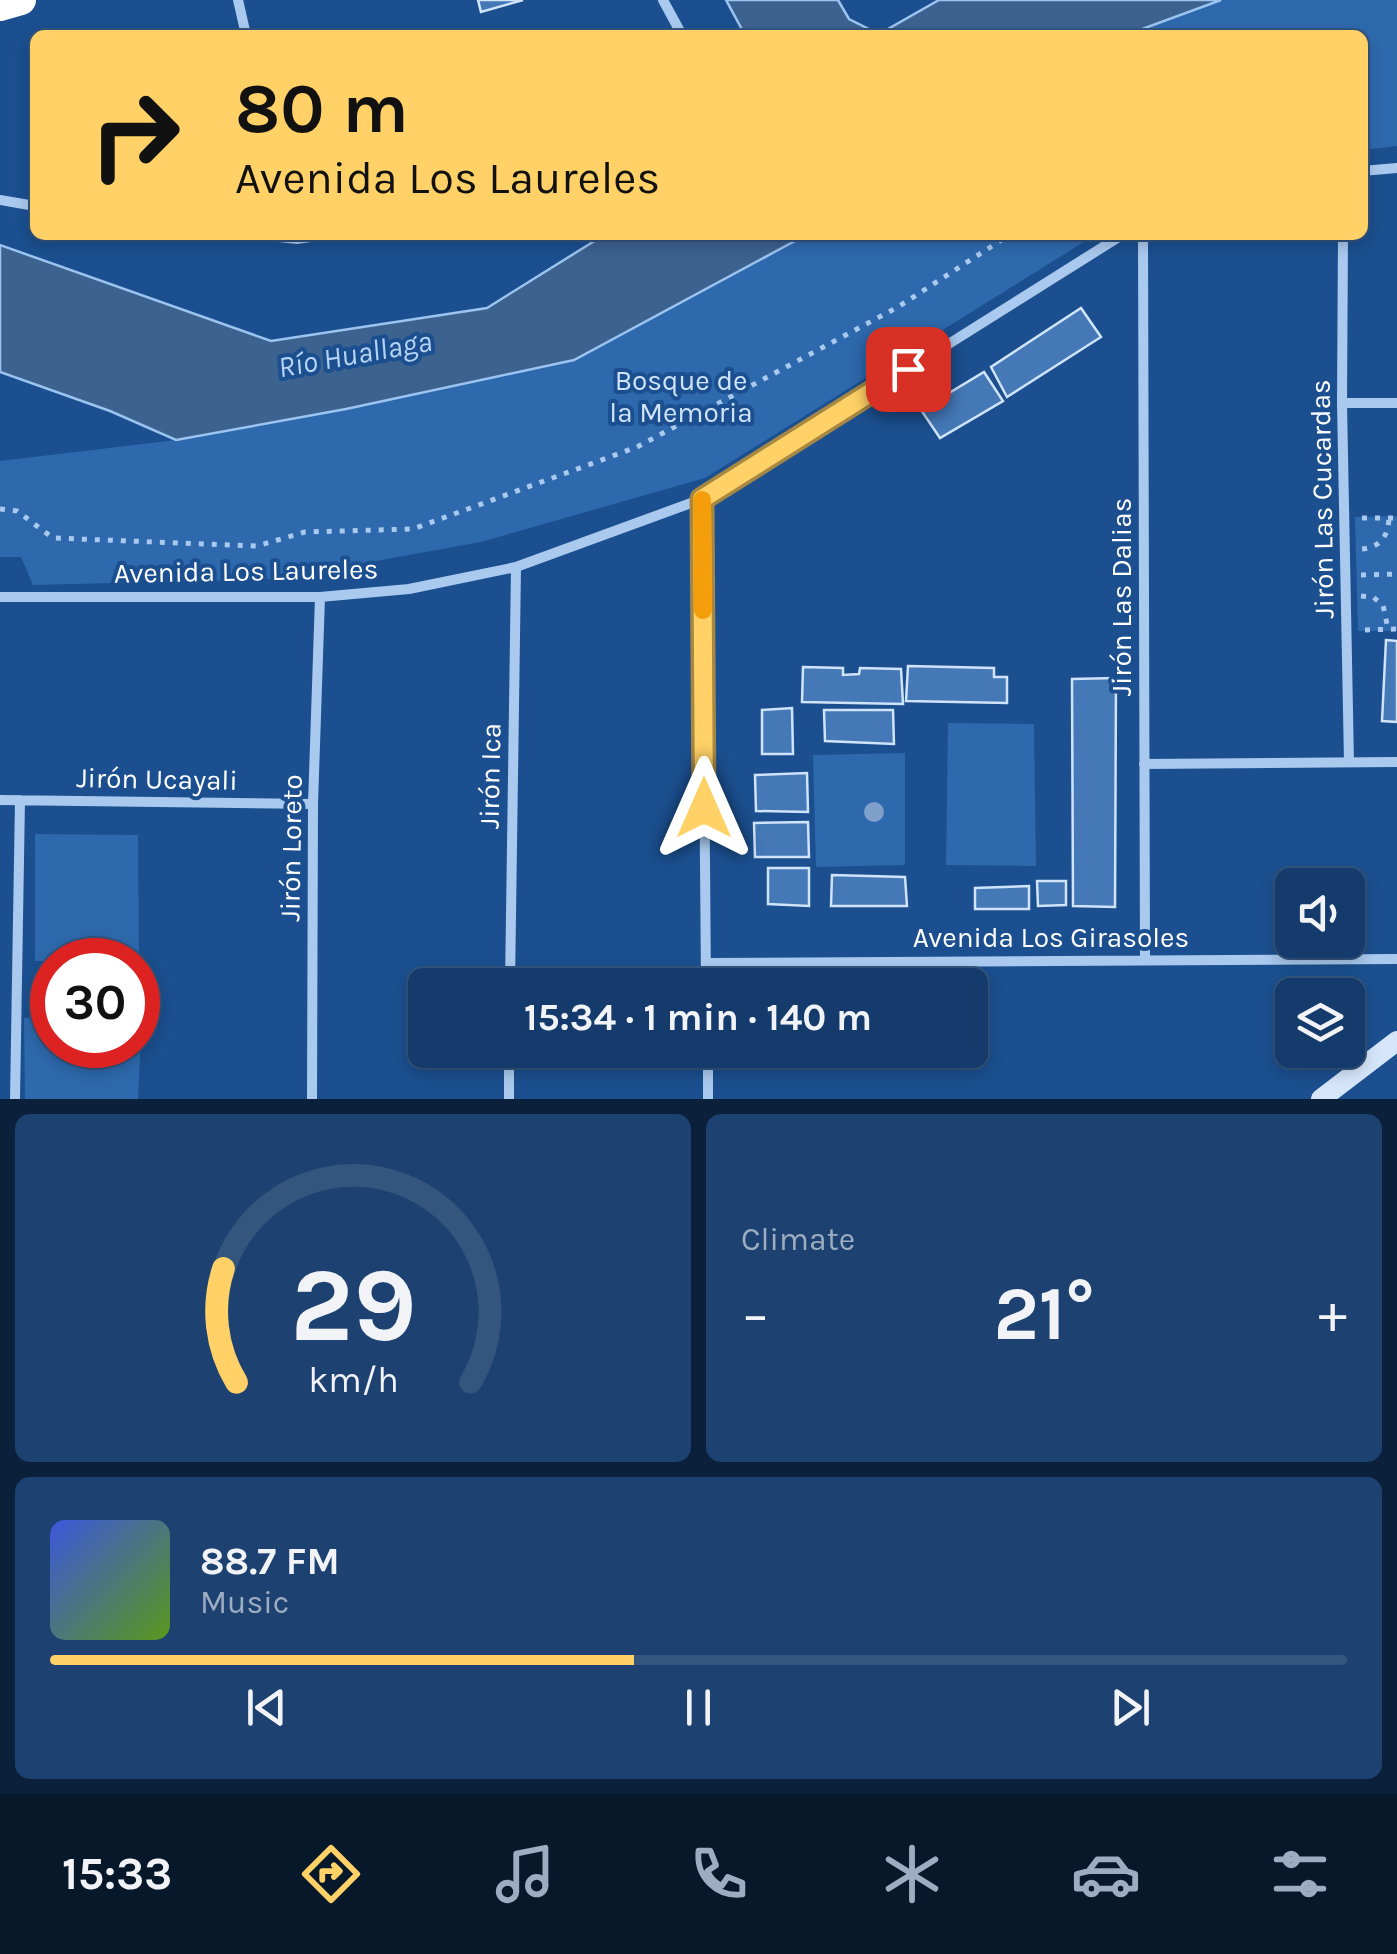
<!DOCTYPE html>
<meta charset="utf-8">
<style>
body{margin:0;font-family:Karla,sans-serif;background:#1d4271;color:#f1f3f6;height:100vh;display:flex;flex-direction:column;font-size:38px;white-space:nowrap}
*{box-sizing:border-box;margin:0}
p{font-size:32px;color:#9dadc1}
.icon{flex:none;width:55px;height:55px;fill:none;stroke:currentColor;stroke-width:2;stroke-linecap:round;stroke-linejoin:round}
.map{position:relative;height:1099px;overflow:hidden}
.panel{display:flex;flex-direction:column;gap:15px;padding:15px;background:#0b203b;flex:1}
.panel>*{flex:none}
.hud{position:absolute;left:30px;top:30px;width:1338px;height:210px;border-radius:15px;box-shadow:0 5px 15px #0003,0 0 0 2px #33557e;background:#ffd166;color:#111;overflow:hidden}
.controls{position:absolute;left:1275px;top:868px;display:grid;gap:20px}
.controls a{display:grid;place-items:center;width:90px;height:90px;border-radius:15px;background:#143b6b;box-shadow:0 5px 15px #0003,0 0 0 2px #33557e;font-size:50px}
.speed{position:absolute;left:30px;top:938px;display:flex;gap:20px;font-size:50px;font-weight:700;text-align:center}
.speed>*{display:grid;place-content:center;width:130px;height:130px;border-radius:50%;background:#143b6b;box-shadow:0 5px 15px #0003,0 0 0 2px #33557e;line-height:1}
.speed .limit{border:15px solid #d22;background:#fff;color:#111}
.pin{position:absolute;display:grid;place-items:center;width:85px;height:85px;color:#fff;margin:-42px;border-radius:20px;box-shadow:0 5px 15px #0006}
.me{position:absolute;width:110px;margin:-55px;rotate:0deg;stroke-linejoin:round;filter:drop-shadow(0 0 8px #0008)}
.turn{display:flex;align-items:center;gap:35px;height:210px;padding:0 40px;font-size:45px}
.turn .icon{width:130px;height:130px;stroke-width:2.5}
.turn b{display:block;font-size:70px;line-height:85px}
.big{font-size:75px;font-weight:700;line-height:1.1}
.panel .tile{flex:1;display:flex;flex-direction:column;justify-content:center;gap:15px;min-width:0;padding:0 35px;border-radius:15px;background:#1d4271}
.panel .dial{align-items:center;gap:0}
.dial svg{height:260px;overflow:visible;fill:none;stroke:#33557e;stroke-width:7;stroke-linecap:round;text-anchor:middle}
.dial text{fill:#f1f3f6;stroke:none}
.song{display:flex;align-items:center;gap:30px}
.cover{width:120px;height:120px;border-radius:15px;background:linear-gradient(135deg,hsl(230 70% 55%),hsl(90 70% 35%))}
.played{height:10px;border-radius:5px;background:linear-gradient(90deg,#ffd166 45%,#33557e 45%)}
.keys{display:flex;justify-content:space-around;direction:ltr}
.heat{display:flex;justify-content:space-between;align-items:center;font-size:55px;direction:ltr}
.panel .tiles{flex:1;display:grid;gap:15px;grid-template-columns:1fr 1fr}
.tile:last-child{grid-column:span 2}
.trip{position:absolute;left:408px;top:968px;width:580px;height:100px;border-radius:15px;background:#143b6b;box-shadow:0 5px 15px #0003,0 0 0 2px #33557e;font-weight:700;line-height:100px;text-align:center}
.menu{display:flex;height:160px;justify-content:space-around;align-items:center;background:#08182b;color:#9dadc1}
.menu .icon{width:70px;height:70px}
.menu .current{color:#ffd166}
.menu b{font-size:45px;color:#f1f3f6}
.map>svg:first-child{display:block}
</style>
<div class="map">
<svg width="1397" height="1099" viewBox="0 0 1397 1099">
<rect width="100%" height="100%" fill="#1b4f8f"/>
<path fill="#2e69ad" d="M1221,0H1397V146L1363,150L1362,35H1126Z
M806,235H1095L705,478L481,542L276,579L33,585L21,557H0V461L176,440L346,409L574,360Z
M1397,516V631H1358L1355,517Z
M948,723L1034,724L1036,866L946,865Z
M905,753V865L816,867L813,755Z
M35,834L138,835L139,964L138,960L35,961Z
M24,1018H52V1045H138V1038H141L138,1099H25Z"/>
<path fill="#3c6290" stroke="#9cc4f0" stroke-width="2.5" d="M726,0H838L849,19L879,34L939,0H1221L1126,35H745Z
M604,235H806L574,360L346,409L176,440L110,411L0,372V245L271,341L487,308Z"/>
<path fill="#4478b7" stroke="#cfe3fa" stroke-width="2.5" d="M478,0H523L481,12Z
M1081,308L1101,337L1007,397L991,367Z
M984,372L1003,401L940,438L921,410Z
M1386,640L1397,641V722L1382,721Z
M908,666L994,668V677H1007V703L906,701Z
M803,667L843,668V675L859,674L860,668L901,669L903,704L802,702Z
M1116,678L1115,907L1073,906L1072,679Z
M792,708L793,754H762V710Z
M824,710H893L894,744L825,741Z
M807,773L808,812L756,811L755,775Z
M808,822L809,857H755L754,823Z
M768,868H809V906L768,904Z
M832,875L905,877L907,906H831Z
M1037,881H1066V905L1038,906Z
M1029,886V909H975V888Z
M146,965L144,1034L138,1032V966Z"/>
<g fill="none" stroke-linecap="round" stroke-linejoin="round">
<path stroke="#a9c9ee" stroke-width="5" stroke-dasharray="5 8" stroke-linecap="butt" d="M0,509L17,511L53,538L257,546L305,532L413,529L637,447L898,307L1009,235
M1362,518H1397
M1362,549C1381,547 1388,536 1389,518
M1361,575L1397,574
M1361,596L1373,597L1383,605L1388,629
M1365,630L1397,629"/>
<path stroke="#a9c9ee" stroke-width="10" d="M238,0L246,35
M663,0L682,35
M1362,171L1397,168
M0,200L35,206
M261,235L297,239L324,235
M1143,235L1145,959
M1343,235L1342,403L1349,762
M1342,403H1397
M702,499L706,985
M0,597H320L409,589L516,567L702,499L1122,235
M1144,764L1397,762
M0,800L313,804
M706,963L1397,959
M510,985L516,567
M708,1050V1099
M15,1099L20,800
M312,1099L313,804L320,597
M509,1099V1050"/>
<path stroke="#d6e6fa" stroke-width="20" d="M1321,1099L1397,1041"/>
<path stroke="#fff" stroke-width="30" d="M0,6L21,0"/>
</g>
<circle fill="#7ea0ca" cx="874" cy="812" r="10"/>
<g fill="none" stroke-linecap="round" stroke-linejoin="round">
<defs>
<path id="route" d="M704,808L702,499L908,369"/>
</defs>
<use href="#route" stroke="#a68842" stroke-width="25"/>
<use href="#route" stroke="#ffd166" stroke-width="18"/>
<path stroke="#f59e0b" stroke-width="18" d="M702,500L703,610"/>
</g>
<g text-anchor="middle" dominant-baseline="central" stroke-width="8" stroke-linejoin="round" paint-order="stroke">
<g font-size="28" fill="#cfe3fa" stroke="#1b4f8f">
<text x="681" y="380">Bosque de<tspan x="681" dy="32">la Memoria</tspan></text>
</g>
<g font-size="28" fill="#fff" stroke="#1b4f8f">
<text transform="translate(1322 499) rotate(-91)">Jirón Las Cucardas</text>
<text transform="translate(246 571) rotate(-1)">Avenida Los Laureles</text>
<text transform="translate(1121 597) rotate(-90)">Jirón Las Dalias</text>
<text transform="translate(490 776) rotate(-89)">Jirón Ica</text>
<text transform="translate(157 779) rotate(1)">Jirón Ucayali</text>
<text transform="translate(291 848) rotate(-89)">Jirón Loreto</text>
<text x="1051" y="937">Avenida Los Girasoles</text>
</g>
<g font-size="30" font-style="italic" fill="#b5d3f5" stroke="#1b4f8f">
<text transform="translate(355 354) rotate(-10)">Río Huallaga</text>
</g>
</g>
</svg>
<div class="controls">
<a><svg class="icon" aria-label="sound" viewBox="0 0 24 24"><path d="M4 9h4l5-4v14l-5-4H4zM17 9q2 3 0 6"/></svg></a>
<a><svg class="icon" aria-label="layers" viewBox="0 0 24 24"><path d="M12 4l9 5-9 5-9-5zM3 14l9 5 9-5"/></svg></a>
</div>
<div class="speed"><div class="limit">30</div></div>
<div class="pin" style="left:908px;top:369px;background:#d93025"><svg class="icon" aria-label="arrive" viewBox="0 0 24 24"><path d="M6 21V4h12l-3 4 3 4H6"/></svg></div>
<svg class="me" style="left:704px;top:808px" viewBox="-20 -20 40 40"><path d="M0-17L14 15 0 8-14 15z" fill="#ffd166" stroke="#fff" stroke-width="4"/></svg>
<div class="trip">15:34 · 1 min · 140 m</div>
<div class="hud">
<div class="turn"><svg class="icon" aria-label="right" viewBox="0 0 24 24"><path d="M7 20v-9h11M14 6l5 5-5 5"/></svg><div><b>80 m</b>Avenida Los Laureles</div></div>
</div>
</div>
<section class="panel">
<div class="tiles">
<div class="tile dial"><svg viewBox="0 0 100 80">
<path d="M14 69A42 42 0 1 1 86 69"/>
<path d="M14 69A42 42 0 0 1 10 34" stroke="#ffd166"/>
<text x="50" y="56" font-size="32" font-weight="700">29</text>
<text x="50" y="72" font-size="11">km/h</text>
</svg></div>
<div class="tile"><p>Climate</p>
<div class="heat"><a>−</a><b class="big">21°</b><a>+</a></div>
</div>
<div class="tile">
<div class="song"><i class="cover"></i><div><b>88.7 FM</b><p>Music</p></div></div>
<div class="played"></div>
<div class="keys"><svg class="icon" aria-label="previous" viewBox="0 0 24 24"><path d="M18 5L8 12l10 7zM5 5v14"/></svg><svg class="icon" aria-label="pause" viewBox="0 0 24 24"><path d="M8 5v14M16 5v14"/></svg><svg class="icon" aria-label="next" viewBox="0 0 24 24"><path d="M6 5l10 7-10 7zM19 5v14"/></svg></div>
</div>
</div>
</section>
<nav class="menu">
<b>15:33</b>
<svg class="icon current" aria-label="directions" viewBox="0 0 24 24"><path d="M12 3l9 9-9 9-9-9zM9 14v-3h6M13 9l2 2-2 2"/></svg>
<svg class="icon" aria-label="music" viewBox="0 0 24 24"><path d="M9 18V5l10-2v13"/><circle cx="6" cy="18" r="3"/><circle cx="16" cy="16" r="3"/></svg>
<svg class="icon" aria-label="phone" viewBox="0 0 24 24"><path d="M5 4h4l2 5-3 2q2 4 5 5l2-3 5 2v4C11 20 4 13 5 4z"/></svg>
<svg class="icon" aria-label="climate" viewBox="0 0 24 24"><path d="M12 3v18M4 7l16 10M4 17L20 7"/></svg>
<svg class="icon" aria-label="car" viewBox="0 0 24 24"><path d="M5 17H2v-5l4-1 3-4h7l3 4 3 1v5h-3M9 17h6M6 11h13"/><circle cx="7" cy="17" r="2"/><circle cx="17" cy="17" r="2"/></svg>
<svg class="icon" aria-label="filters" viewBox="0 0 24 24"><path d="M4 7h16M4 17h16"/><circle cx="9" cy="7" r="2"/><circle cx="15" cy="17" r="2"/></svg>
</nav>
